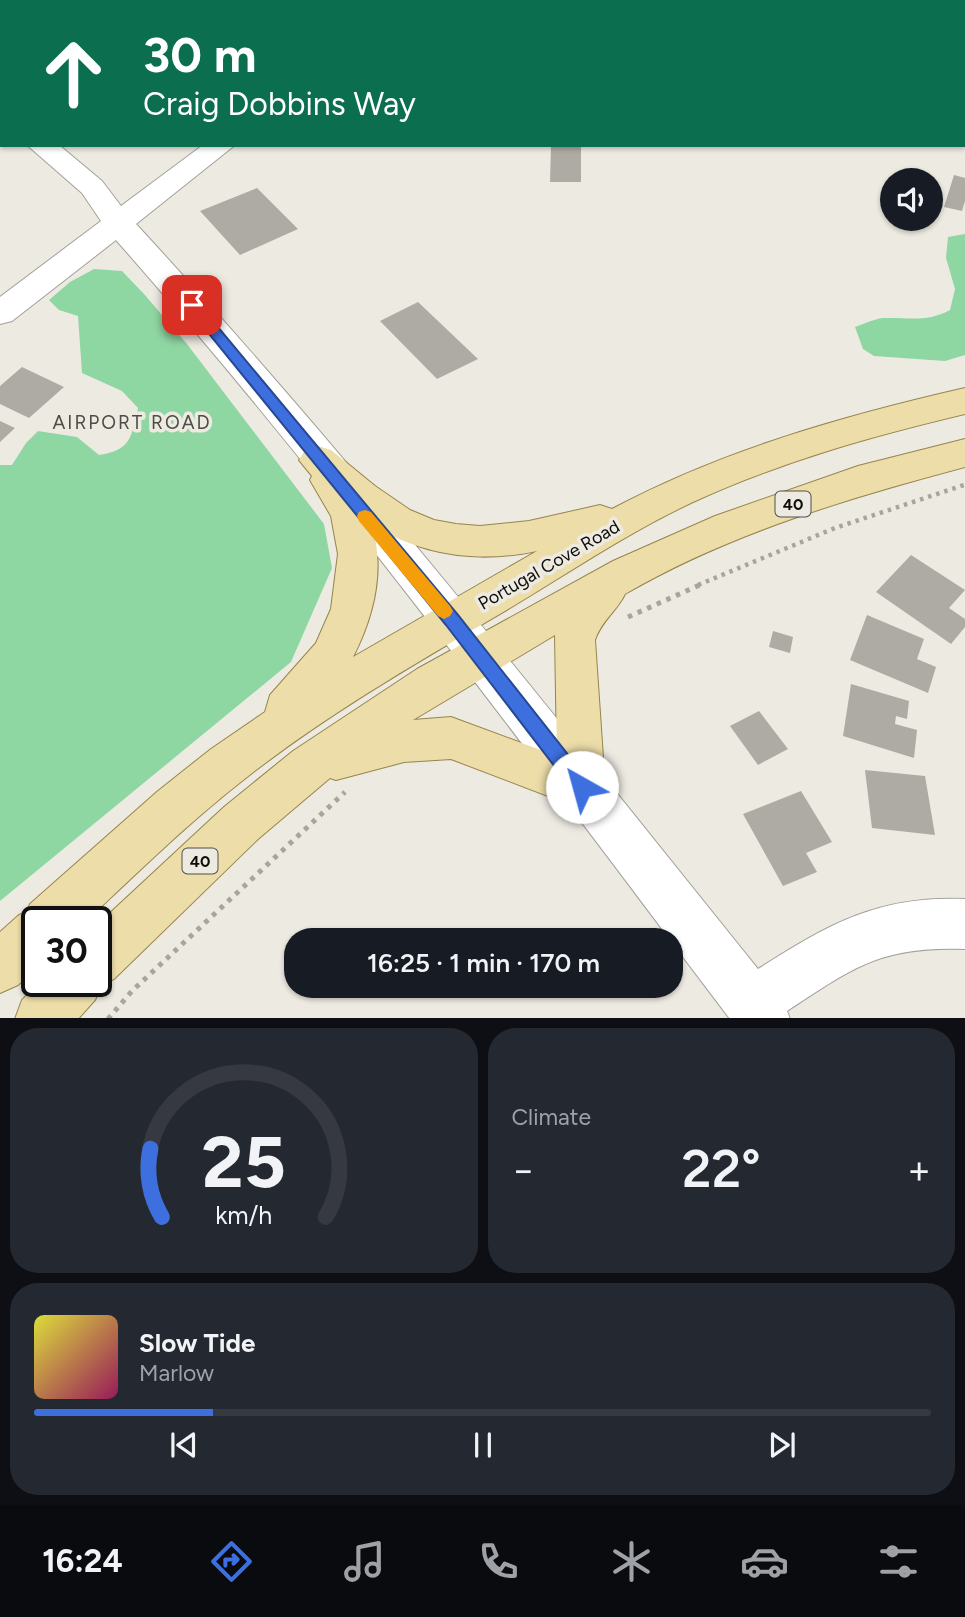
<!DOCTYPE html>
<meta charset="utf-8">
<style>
body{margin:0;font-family:Figtree,sans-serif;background:#242831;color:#f1f3f6;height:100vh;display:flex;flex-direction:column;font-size:26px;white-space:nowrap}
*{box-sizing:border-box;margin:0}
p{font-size:23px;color:#9ea1a6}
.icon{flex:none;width:38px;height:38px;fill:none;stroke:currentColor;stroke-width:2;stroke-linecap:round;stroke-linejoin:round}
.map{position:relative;height:1018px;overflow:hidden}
.details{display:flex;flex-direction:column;gap:10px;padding:10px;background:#0d0f14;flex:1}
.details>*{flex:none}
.top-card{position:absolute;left:0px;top:0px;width:966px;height:147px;box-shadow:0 2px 5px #0004;background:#0b6e4f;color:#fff;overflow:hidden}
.controls{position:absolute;left:880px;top:168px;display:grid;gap:14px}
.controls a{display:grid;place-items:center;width:63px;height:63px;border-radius:50%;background:#171b24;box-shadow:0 2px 5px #0004;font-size:35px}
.speed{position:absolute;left:21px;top:906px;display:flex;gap:14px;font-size:35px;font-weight:700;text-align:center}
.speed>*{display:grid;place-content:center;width:91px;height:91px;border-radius:50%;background:#171b24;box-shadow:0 2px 5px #0004;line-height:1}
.speed .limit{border:4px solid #111;border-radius:10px;background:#fff;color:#111}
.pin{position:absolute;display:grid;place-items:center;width:60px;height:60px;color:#fff;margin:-30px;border-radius:14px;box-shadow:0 4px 10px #0006}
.me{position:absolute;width:77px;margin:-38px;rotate:322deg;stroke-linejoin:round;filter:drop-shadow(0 0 5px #0008)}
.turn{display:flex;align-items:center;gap:24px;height:147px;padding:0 28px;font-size:32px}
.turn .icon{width:91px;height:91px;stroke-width:2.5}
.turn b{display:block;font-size:49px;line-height:60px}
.big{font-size:52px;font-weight:600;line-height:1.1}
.details .tile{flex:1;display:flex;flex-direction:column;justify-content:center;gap:10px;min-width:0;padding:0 24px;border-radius:28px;background:#242831}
.details .dial{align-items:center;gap:0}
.dial svg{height:182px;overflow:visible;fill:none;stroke:#363941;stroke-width:7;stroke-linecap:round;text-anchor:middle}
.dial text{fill:#f1f3f6;stroke:none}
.song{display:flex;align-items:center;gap:21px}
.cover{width:84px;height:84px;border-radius:10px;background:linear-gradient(135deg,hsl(60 70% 55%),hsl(330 70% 35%))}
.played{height:7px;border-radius:4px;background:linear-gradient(90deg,#3d6fdf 20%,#363941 20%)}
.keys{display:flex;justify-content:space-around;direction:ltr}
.heat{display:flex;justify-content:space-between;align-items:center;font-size:38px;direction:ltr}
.details .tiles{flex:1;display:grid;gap:10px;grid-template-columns:1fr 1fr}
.tile:last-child{grid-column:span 2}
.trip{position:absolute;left:284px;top:928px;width:399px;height:70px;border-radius:28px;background:#171b24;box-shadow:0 2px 5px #0004;font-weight:600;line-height:70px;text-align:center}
.tabs{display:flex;height:112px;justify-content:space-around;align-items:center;background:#090b0e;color:#9ea1a6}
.tabs .icon{width:49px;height:49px}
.tabs .current{color:#3d6fdf}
.tabs b{font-size:32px;color:#f1f3f6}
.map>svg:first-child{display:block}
</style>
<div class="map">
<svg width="965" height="1019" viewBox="0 0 965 1019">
<rect width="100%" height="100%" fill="#edeae2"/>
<path fill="#8fd7a2" d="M965,234V355L945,361L874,356L863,349L855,327C864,324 874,319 883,318C908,317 926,323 950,310L955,289L946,258L948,237Z
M94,269L122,271L144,294L187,344L324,524L332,568L291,662L0,901V465H12L26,443L38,431L77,437L99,455C131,450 131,438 138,408L122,391L82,373L78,316L59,310L49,300L70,282Z"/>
<path fill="#aeaba4" d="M551,145H581V182H550Z
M954,175L965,178V201L962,211L944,207Z
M257,188L298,229L240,255L200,211Z
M418,302L478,359L437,379L380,321Z
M22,367L64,387L29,418L0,404V386Z
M0,421L15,428L0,442Z
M911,555L965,590L949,608L965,619V627L951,644L876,592Z
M867,615L924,639L917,659L936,667L928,693L850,660Z
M773,631L793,637L790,653L769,647Z
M851,684L909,701L907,719L896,716L895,724L917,730L914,758L843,736Z
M759,711L788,749L758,765L730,726Z
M865,770L925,776L935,835L872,828Z
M801,791L832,842L806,853L817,872L783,886L743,814Z"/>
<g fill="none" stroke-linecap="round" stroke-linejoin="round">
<defs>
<path id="minor" d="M629,0H653L628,2Z
M964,59H965V75H964Z
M0,119H2V135H0Z
M27,145H59L102,181L121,206L203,145H235L136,224C356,462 555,717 758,969C828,924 879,895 965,899V949C881,946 854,967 787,1011L790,1019H730C531,756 334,487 116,240L12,321L0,324V297L101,221L82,193Z"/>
<path id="major" d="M965,388V414C872,436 780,462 693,502C629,532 570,572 510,608C418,662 325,715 242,781C187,824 136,874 85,922H37V968L18,985L0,993V932L19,915L27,912L30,904L158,791L211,749L265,712L270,695L316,643L331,609L338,554L331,516L310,480L312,476L299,460L305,450L318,446L331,450L375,486L410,510L434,520L456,524L480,526L529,521L600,505L612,509C723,450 843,416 965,388ZM372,525C423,556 480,563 537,551L353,657C374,616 385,570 372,525Z
M965,439V467C849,498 730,533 625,594C617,611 601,621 595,640L605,787L598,803L582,809L451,759L404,762L336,780L330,778L258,839L114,979L102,984L95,1000L78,1019H15L22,1000L40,982H96V926L224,807L293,751L417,669L613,561L715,516L858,466ZM555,635L557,756L451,717L413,720Z"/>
</defs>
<use href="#minor" stroke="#a2a098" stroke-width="2"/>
<use href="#major" stroke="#96854c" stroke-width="2"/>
<path stroke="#a7a59f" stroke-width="3.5" stroke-dasharray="2.5 3.5" stroke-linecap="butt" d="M402,2L404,0"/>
<path stroke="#a7a59f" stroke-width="4.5" stroke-dasharray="3.5 5" stroke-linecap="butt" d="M698,585L835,528L964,485"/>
<path stroke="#a7a59f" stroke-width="5" stroke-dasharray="4.5 6" stroke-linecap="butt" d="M628,617L702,584
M108,1019L132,991L345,792"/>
<use href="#minor" fill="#fff" fill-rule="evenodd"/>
<use href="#major" fill="#ecdda9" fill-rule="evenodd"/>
</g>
<path fill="#3d6fdf" stroke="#284891" stroke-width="2" d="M192,301L197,302L458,615L588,780L591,787L588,793L582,796L575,793L446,625L188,308L186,305Z"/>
<path fill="#f59e0b" d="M365,510L371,512L450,606L453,611L450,616L444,619L438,616L359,521L357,516L359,512Z"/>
<g text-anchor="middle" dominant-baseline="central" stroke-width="7" stroke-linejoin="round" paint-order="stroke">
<g fill="#edeae2" stroke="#514f4c" stroke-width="2">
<rect x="775.5" y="491.5" width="35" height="25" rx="5"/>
<rect x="182.5" y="848.5" width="35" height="25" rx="5"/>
</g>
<g font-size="16" font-weight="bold" fill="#0e0d0b">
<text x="793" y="504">40</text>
<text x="200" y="861">40</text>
</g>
<g font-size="18" fill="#0e0d0b" stroke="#edeae2">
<text transform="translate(549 565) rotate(-30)">Portugal Cove Road</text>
</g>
<g font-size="19" letter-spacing="2" fill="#4e4c46" stroke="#edeae2">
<text x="132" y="422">AIRPORT ROAD</text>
</g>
</g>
</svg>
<div class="controls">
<a><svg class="icon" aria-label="sound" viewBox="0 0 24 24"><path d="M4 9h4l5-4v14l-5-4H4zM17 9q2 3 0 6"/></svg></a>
</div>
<div class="speed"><div class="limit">30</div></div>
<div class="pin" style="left:192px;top:305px;background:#d93025"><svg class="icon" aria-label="arrive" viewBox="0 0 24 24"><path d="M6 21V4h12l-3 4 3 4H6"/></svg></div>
<svg class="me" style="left:582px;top:787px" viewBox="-20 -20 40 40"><circle r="19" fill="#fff"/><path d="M0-13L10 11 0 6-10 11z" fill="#3d6fdf"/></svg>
<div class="trip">16:25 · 1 min · 170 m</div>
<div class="top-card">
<div class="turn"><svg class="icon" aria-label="ahead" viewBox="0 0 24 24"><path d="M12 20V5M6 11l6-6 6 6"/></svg><div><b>30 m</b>Craig Dobbins Way</div></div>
</div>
</div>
<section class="details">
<div class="tiles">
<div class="tile dial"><svg viewBox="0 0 100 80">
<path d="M14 69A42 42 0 1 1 86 69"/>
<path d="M14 69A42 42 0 0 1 9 39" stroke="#3d6fdf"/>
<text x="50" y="56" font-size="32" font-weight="700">25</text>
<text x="50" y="72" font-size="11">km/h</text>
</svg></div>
<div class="tile"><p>Climate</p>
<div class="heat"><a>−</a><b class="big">22°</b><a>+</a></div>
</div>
<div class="tile">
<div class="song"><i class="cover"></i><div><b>Slow Tide</b><p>Marlow</p></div></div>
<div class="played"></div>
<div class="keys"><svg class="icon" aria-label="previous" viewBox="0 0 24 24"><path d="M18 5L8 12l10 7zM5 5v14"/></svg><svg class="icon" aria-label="pause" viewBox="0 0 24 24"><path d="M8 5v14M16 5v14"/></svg><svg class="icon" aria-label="next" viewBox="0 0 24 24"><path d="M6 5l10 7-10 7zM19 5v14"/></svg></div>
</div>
</div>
</section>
<nav class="tabs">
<b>16:24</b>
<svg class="icon current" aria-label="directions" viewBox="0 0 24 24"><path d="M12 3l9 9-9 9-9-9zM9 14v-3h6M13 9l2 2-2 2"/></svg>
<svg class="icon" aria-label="music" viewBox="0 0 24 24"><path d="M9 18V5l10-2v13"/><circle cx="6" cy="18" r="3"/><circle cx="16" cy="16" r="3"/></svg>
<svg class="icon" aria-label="phone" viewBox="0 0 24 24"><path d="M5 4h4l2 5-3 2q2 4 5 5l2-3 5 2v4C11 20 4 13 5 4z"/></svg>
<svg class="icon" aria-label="climate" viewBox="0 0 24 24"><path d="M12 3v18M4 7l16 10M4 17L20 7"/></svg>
<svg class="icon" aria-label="car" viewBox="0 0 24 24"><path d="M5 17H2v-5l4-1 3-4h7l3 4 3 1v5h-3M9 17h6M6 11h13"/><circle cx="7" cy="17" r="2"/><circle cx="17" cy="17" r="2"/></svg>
<svg class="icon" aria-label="filters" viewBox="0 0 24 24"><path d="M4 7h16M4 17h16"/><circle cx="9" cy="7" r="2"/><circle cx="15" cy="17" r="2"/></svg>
</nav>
